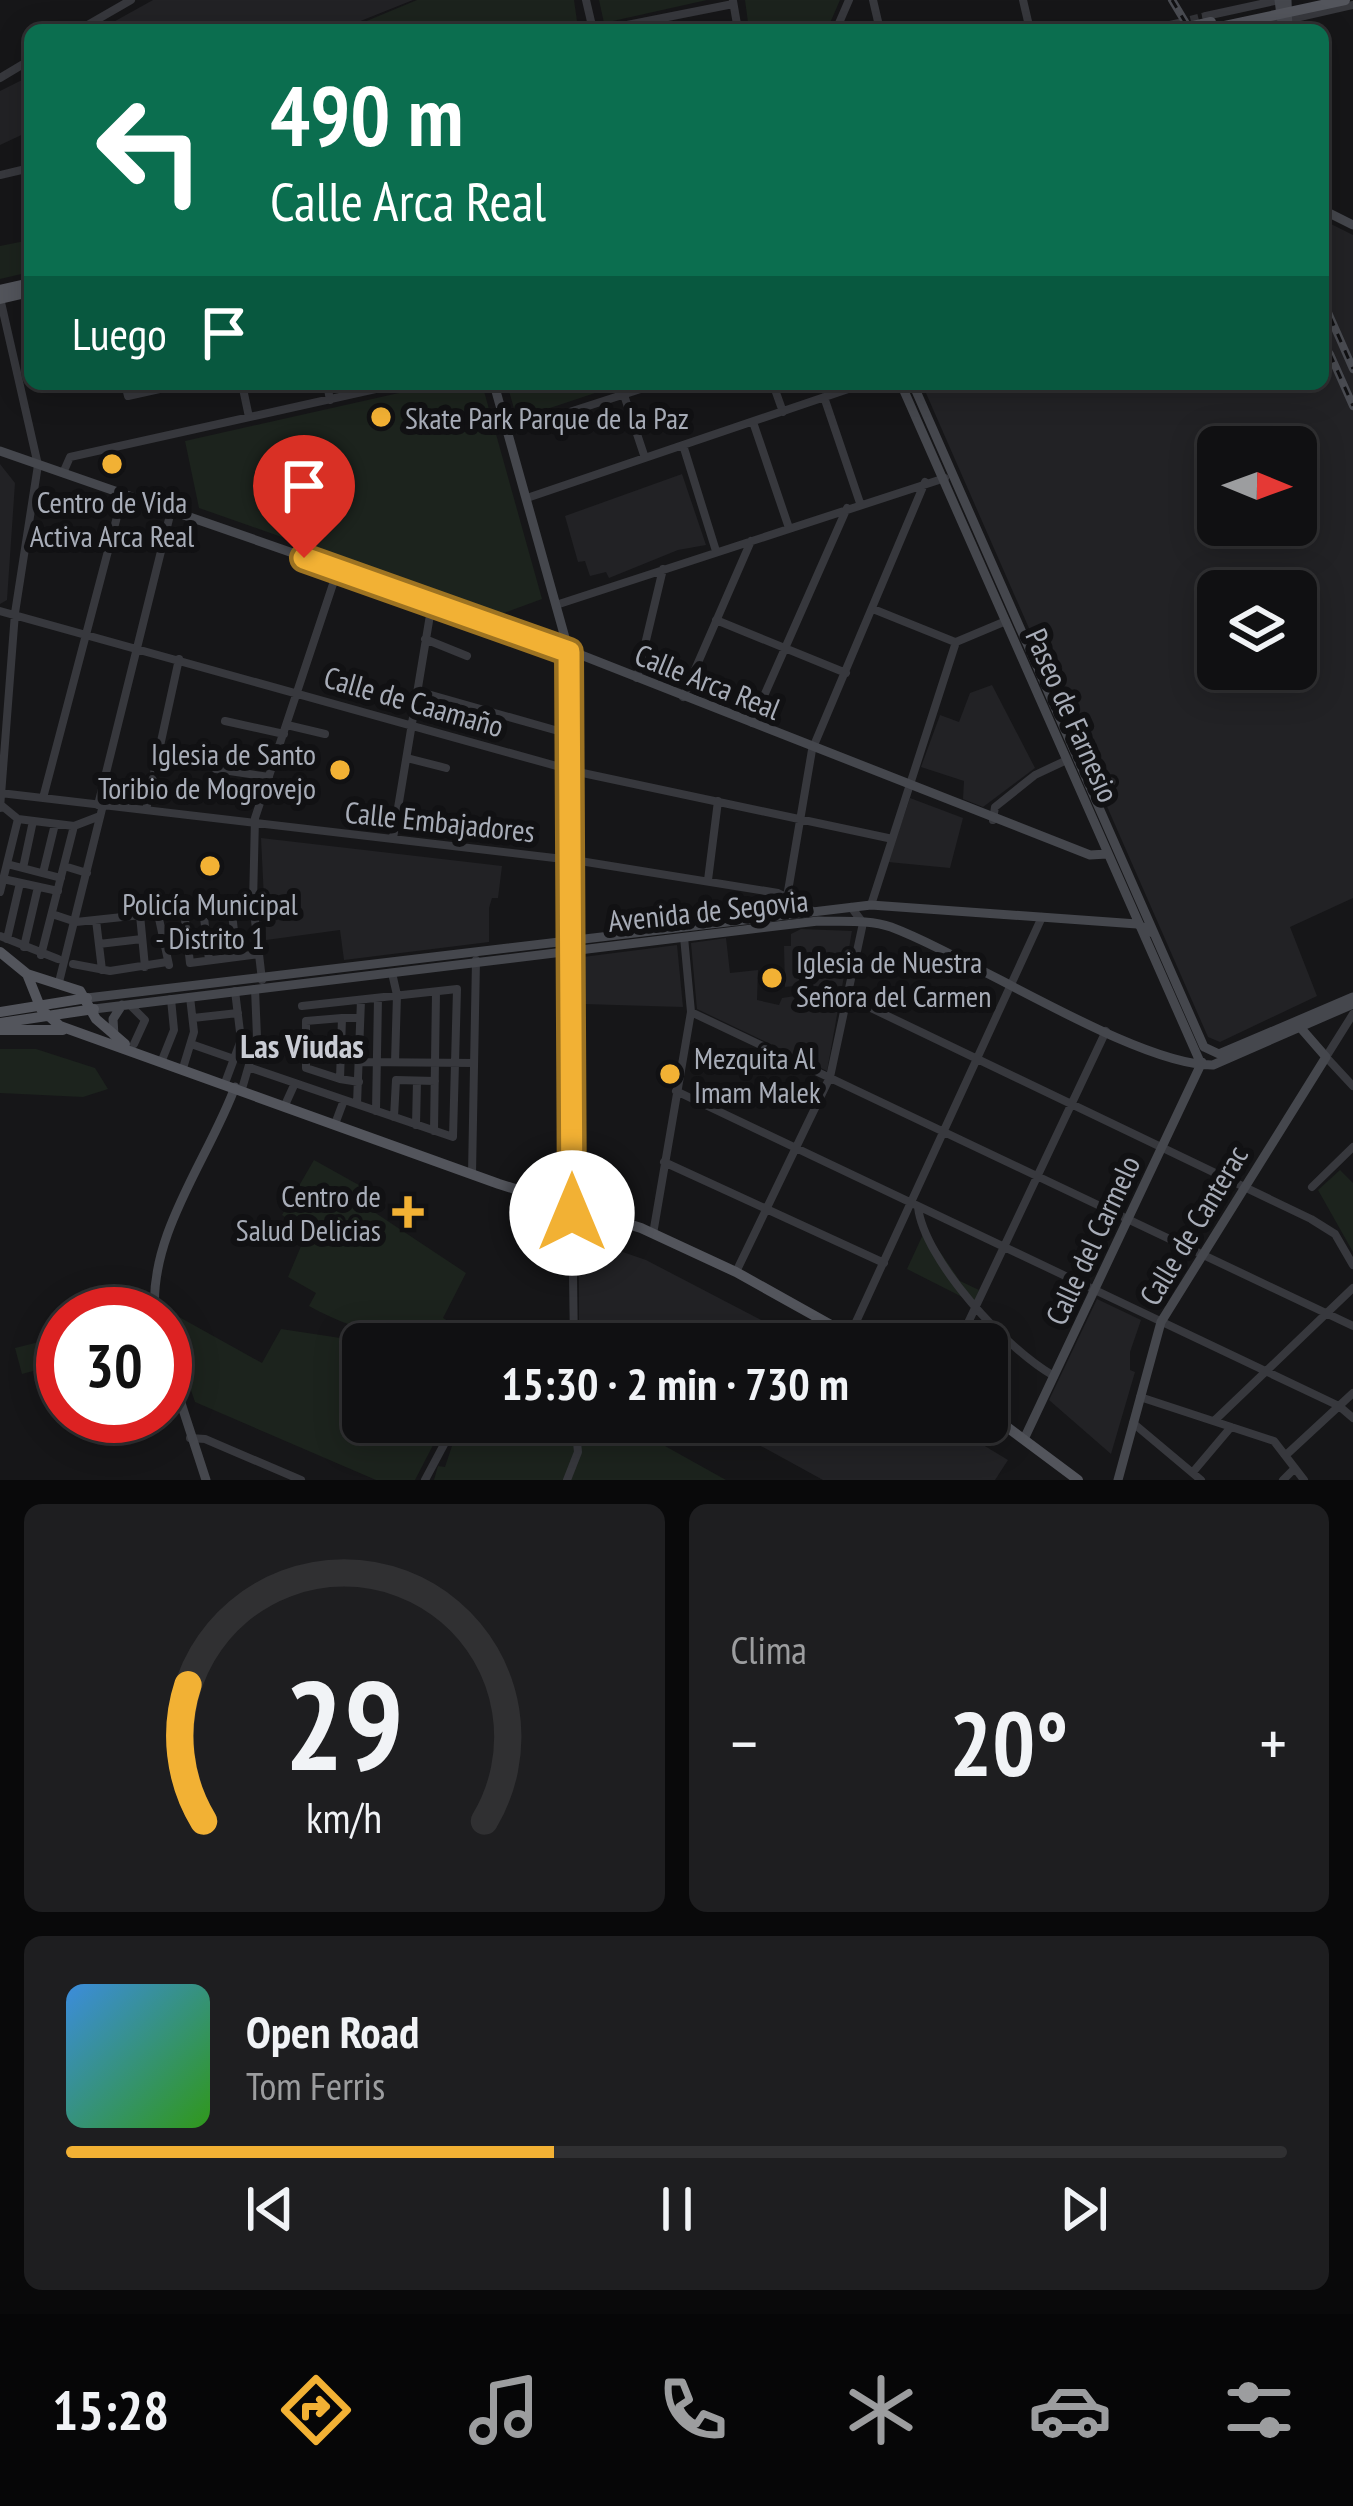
<!DOCTYPE html>
<html lang="es">
<meta charset="utf-8">
<style>
body{margin:0;font-family:"PT Sans Narrow",sans-serif;background:#1e1e20;color:#f1f3f6;height:100vh;display:flex;flex-direction:column;font-size:45px;white-space:nowrap}
*{box-sizing:border-box;margin:0}
p{font-size:39px;color:#9c9d9f}
.icon{flex:none;width:66px;height:66px;fill:none;stroke:currentColor;stroke-width:2;stroke-linecap:round;stroke-linejoin:round}
.map{position:relative;height:1480px;overflow:hidden}
.details{display:flex;flex-direction:column;gap:24px;padding:24px;background:#09090a;flex:1}
.details>*{flex:none}
.banner{position:absolute;left:24px;top:24px;width:1305px;height:366px;border-radius:18px;box-shadow:0 6px 30px #0003,0 0 0 3px #303032;background:#0b6e4f;color:#fff;overflow:hidden}
.needle{width:78px;rotate:91deg}
.tools{position:absolute;left:1197px;top:426px;display:grid;gap:24px}
.tools a{display:grid;place-items:center;width:120px;height:120px;border-radius:18px;background:#101012;box-shadow:0 6px 30px #0003,0 0 0 3px #303032;font-size:60px}
.speed{position:absolute;left:36px;top:1287px;display:flex;gap:24px;font-size:60px;font-weight:700;text-align:center}
.speed>*{display:grid;place-content:center;width:156px;height:156px;border-radius:50%;background:#101012;box-shadow:0 6px 30px #0003,0 0 0 3px #303032;line-height:1}
.speed .limit{border:18px solid #d22;background:#fff;color:#111}
.pin{position:absolute;display:grid;place-items:center;width:102px;height:102px;color:#fff;margin:-123px -51px;border-radius:50% 50% 50% 0;rotate:-45deg;box-shadow:0 0 12px #0007}
.pin .icon{rotate:45deg}
.me{position:absolute;width:132px;margin:-66px;rotate:0deg;stroke-linejoin:round;filter:drop-shadow(0 0 9px #0008)}
.turn{display:flex;align-items:center;gap:42px;height:252px;padding:0 48px;font-size:54px}
.turn .icon{width:156px;height:156px;stroke-width:2.5}
.turn b{display:block;font-size:84px;line-height:102px}
.then{display:flex;align-items:center;height:114px;padding:0 48px;background:#0003;gap:24px;font-size:45px}
.big{font-size:90px;font-weight:700;line-height:1.1}
.details .widget{flex:1;display:flex;flex-direction:column;justify-content:center;gap:18px;min-width:0;padding:0 42px;border-radius:18px;background:#1e1e20}
.details .dial{align-items:center;gap:0}
.dial svg{height:312px;overflow:visible;fill:none;stroke:#303032;stroke-width:7;stroke-linecap:round;text-anchor:middle}
.dial text{fill:#f1f3f6;stroke:none}
.song{display:flex;align-items:center;gap:36px}
.cover{width:144px;height:144px;border-radius:18px;background:linear-gradient(135deg,hsl(210 70% 55%),hsl(110 70% 35%))}
.played{height:12px;border-radius:6px;background:linear-gradient(90deg,#f2b134 40%,#303032 40%)}
.keys{display:flex;justify-content:space-around;direction:ltr}
.heat{display:flex;justify-content:space-between;align-items:center;font-size:66px;direction:ltr}
.details .tiles{flex:1;display:grid;gap:24px;grid-template-columns:1fr 1fr}
.widget:last-child{grid-column:span 2}
.trip{position:absolute;left:342px;top:1323px;width:666px;height:120px;border-radius:18px;background:#101012;box-shadow:0 6px 30px #0003,0 0 0 3px #303032;font-weight:700;line-height:120px;text-align:center}
.tab-bar{display:flex;height:192px;justify-content:space-around;align-items:center;background:#060607;color:#9c9d9f}
.tab-bar .icon{width:84px;height:84px}
.tab-bar .on{color:#f2b134}
.tab-bar b{font-size:54px;color:#f1f3f6}
.map>svg:first-child{display:block}
</style>
<div class="map">
<svg width="1353" height="1480" viewBox="0 0 1353 1480">
<rect width="100%" height="100%" fill="#161618"/>
<path fill="#222225" fill-rule="evenodd" d="M153,0H413L338,30H99Z
M30,76V131L0,145V91Z
M1323,220L1353,235V898L1290,927L1317,996L1220,1042L1208,1037L922,384H1323ZM1218,447H1296V525H1218ZM1218,591H1296V669H1218Z
M0,464L15,483L7,600L0,604Z
M682,474L706,545L678,550L609,578L606,572L590,576L585,561L578,562L565,516Z
M992,685L1035,768L983,807L963,799L964,781L921,767L940,715L959,722L970,693Z
M910,798L963,818L950,868L888,862Z
M261,838L502,866L498,898H492L489,908V942L344,960L340,930L266,940Z
M801,929L852,931L827,1071L697,1009L691,943L726,938L730,973L758,970L757,1000L779,1005L782,998L795,996L794,986L785,987L784,946H791V934Z
M677,945L683,1007L583,1004V957Z
M579,1237L646,1260L807,1344H579Z
M1097,1299L1141,1320L1130,1352V1370L1135,1372L1111,1454L1049,1400Z
M717,1422H945L1008,1460L995,1480H823Z"/>
<path fill="#1c231d" d="M417,0H574L577,21L536,30H345Z
M599,0H707L604,23Z
M745,0H840L827,30H749Z
M30,240V272L0,279V246Z
M439,384H482L542,599L501,614L199,508L185,441Z
M507,384H622L517,419Z
M0,1049H36L95,1068L108,1089L83,1097L0,1093Z
M314,1160L366,1189L359,1202L466,1273L443,1318L488,1344C424,1344 366,1338 309,1306L316,1293L288,1277L307,1232L282,1215Z
M1340,1170L1353,1183V1252L1318,1190Z
M925,1230L960,1281L979,1290L974,1303L907,1269Z
M163,1308L262,1363L281,1329L380,1344H363V1422H445L415,1480H376L195,1402Z
M63,1336V1363L22,1374L15,1348Z
M460,1422H622L726,1480H434L438,1466L445,1467Z"/>
<g fill="none" stroke-linecap="round" stroke-linejoin="round">
<path stroke="#333438" stroke-width="8" stroke-dasharray="8 4" stroke-linecap="butt" d="M1179,23L1206,16"/>
<path stroke="#37383d" stroke-width="8" d="M586,0L593,30
M873,0L880,30
M1023,0L1030,30
M733,1L738,30
M1206,16L1279,0
M79,30L131,0
M602,30L733,4
M836,30L849,0
M1147,30L1179,23
M1243,30L1353,5
M0,78L30,60
M0,175L30,168
M0,298L38,465L15,613L0,808
M125,384L128,396L182,384
M242,384L249,417
M327,384L330,400
M773,384L783,412
M624,395L645,458
M824,397L860,503
M753,422L789,528
M508,432L656,384
M683,445L716,551
M63,473L70,457L398,384
M527,498L863,384
M556,605L945,478
M873,609L955,642
M0,611L578,772L888,838
M716,620L846,673
M425,639L467,656
M637,678L663,569
M417,691L569,734
M683,697L751,541
M225,721L284,734
M752,723L847,508
M287,725L325,734
M407,758L446,768
M216,769L269,777
M267,785L306,793
M0,793L580,861L778,893L813,911
M43,798L123,494
M1,805L18,819L74,826L100,816
M98,805L171,511
M146,810L179,659
M993,820L995,807L1035,775L1067,760
M393,838L432,603
M7,864L61,878
M64,866L87,873
M23,868L33,821
M43,873L55,824
M3,879L58,891
M708,880L718,801
M0,892L18,819
M787,897L812,750L925,482
M231,905L237,957
M871,905L956,642L1006,621
M203,909L209,960
M184,911L190,963L259,954
M52,914L76,922L253,903
M158,914L169,965
M140,915L145,967
M96,920L102,970
M0,936L58,959
M7,939L20,883
M99,944L142,939
M24,947L38,887
M41,955L74,826
M73,964L110,971L167,962
M392,973L397,995L395,1062
M262,980L253,903L255,818L338,569
M59,982L103,805
M848,997L1311,1219L1335,1234L1353,1265
M130,1005L145,1020L134,1044
M691,1012L1353,1326
M1353,1014L1326,1057L1353,1086
M193,1018L238,1013
M191,1044L234,1059
M162,1060L174,1030L171,999
M359,1062L474,1063
M183,1068L194,1032L190,997
M251,1068L453,1137L457,989L302,1006
M340,1079L306,1068V1021L342,1018
M359,1082L340,1079L342,1018H360
M225,1083L241,1040L235,991
M242,1089L257,1037L255,989
M676,1091L1339,1406L1353,1393
M357,1104L361,1000
M285,1105L295,1083
M376,1111L378,998
M394,1117L396,1080L435,1081
M335,1124L344,1100
M416,1125L417,1081
M434,1131L436,992
M664,1162L884,1263
M472,1174L476,960
M1312,1187L1353,1147
M918,1207C924,1260 1007,1350 1054,1376
M572,1208L574,1344
M653,1234L691,1012L684,937
M736,1272L830,1077L863,923L851,907
M850,1335L1042,917
M958,1344L1106,1031
M1140,1397L1274,1441L1304,1480
M1214,1421L1353,1288
M537,1422L550,1426L564,1422
M1133,1423L1201,1480
M190,1438L205,1439L301,1480
M1286,1455L1339,1406L1353,1418
M1193,1472L1231,1427
M425,1480L456,1422
M567,1480L578,1452L575,1422
M1283,1480L1295,1468"/>
<path stroke="#45474d" stroke-width="9" d="M1279,0L1283,30
M1287,0L1288,30
M1323,210L1353,225
M494,384L569,652L572,1206
M901,384L1201,1064
M913,384L1204,1047
M0,451L543,640L1090,855L1107,854
M87,998L871,905L1137,924L1153,933
M94,1009L818,921C841,922 869,919 891,927C973,958 1137,1066 1213,1065L1353,1004
M114,1036L113,1019L122,1005
M1204,1047L1219,1054L1353,997
M155,1314C148,1235 209,1158 235,1087
M165,1354L206,1480
M1025,1437L1202,1062
M1118,1480L1161,1322L1326,1057L1299,1026"/>
<path stroke="#53555c" stroke-width="10" d="M1175,30L1211,22
M1206,30L1345,0
M0,290L30,283
M0,299L30,292
M0,952L27,974L80,991L96,1019L125,1044
M27,974L41,1009L60,1026L499,1184L641,1228L736,1272L865,1344
M0,1012L87,998
M0,1023L94,1009
M0,1030H63
M987,1412L1078,1480"/>
<defs>
<path id="rail" d="M1172,0L1190,30
M1323,301L1353,369
M1330,354L1353,406"/>
</defs>
<use href="#rail" stroke="#4a4c52" stroke-width="8"/>
<use href="#rail" stroke="#111113" stroke-width="3" stroke-dasharray="9" stroke-linecap="butt"/>
</g>
<g fill="none" stroke-linecap="round" stroke-linejoin="round">
<defs>
<path id="route" d="M304,558L569,652L572,1213"/>
</defs>
<use href="#route" stroke="#9d7322" stroke-width="30"/>
<use href="#route" stroke="#f2b134" stroke-width="21"/>
</g>
<g fill="#f2b134" stroke="#111113" stroke-width="4.5">
<circle cx="381" cy="417" r="12"/>
<circle cx="112" cy="464" r="12"/>
<circle cx="340" cy="770" r="12"/>
<circle cx="210" cy="866" r="12"/>
<circle cx="772" cy="978" r="12"/>
<circle cx="670" cy="1074" r="12"/>
<path d="M402 1194h12v12h12v12h-12v12h-12v-12h-12v-12h12z"/>
</g>
<g text-anchor="middle" dominant-baseline="central" stroke-width="12" stroke-linejoin="round" paint-order="stroke">
<g font-size="30" fill="#a8adb8" stroke="#111113" text-anchor="start">
<text x="405" y="417">Skate Park Parque de la Paz</text>
<text x="112" y="501" text-anchor="middle">Centro de Vida<tspan x="112" dy="34">Activa Arca Real</tspan></text>
<text x="316" y="753" text-anchor="end">Iglesia de Santo<tspan x="316" dy="34">Toribio de Mogrovejo</tspan></text>
<text x="210" y="903" text-anchor="middle">Policía Municipal<tspan x="210" dy="34">- Distrito 1</tspan></text>
<text x="796" y="961">Iglesia de Nuestra<tspan x="796" dy="34">Señora del Carmen</tspan></text>
<text x="694" y="1057">Mezquita Al<tspan x="694" dy="34">Imam Malek</tspan></text>
<text x="381" y="1195" text-anchor="end">Centro de<tspan x="381" dy="34">Salud Delicias</tspan></text>
</g>
<g font-size="30" fill="#a8adb8" stroke="#111113">
<text transform="translate(708 681) rotate(22)">Calle Arca Real</text>
<text transform="translate(414 701) rotate(16)">Calle de Caamaño</text>
<text transform="translate(1073 715) rotate(66)">Paseo de Farnesio</text>
<text transform="translate(440 821) rotate(6)">Calle Embajadores</text>
<text transform="translate(708 910) rotate(-6)">Avenida de Segovia</text>
<text transform="translate(1193 1225) rotate(-59)">Calle de Canterac</text>
<text transform="translate(1092 1240) rotate(-65)">Calle del Carmelo</text>
</g>
<g font-size="33" font-weight="bold" fill="#c9ccd4" stroke="#111113">
<text x="302" y="1045">Las Viudas</text>
</g>
</g>
</svg>
<div class="tools">
<a><svg class="needle" viewBox="-14 -14 28 28"><path d="M0-13l5 13h-10z" fill="#e53935"/><path d="M0 13l5-13h-10z" fill="#9c9d9f"/></svg></a>
<a><svg class="icon" aria-label="layers" viewBox="0 0 24 24"><path d="M12 4l9 5-9 5-9-5zM3 14l9 5 9-5"/></svg></a>
</div>
<div class="speed"><div class="limit">30</div></div>
<div class="pin" style="left:304px;top:558px;background:#d93025"><svg class="icon" aria-label="arrive" viewBox="0 0 24 24"><path d="M6 21V4h12l-3 4 3 4H6"/></svg></div>
<svg class="me" style="left:572px;top:1213px" viewBox="-20 -20 40 40"><circle r="19" fill="#fff"/><path d="M0-13L10 11 0 6-10 11z" fill="#f2b134"/></svg>
<div class="trip">15:30 · 2 min · 730 m</div>
<div class="banner">
<div class="turn"><svg class="icon" aria-label="left" viewBox="0 0 24 24"><path d="M17 20v-9H6M10 6l-5 5 5 5"/></svg><div><b>490 m</b>Calle Arca Real</div></div>
<div class="then">Luego<svg class="icon" aria-label="arrive" viewBox="0 0 24 24"><path d="M6 21V4h12l-3 4 3 4H6"/></svg></div>
</div>
</div>
<section class="details">
<div class="tiles">
<div class="widget dial"><svg viewBox="0 0 100 80">
<path d="M14 69A42 42 0 1 1 86 69"/>
<path d="M14 69A42 42 0 0 1 10 34" stroke="#f2b134"/>
<text x="50" y="56" font-size="32" font-weight="700">29</text>
<text x="50" y="72" font-size="11">km/h</text>
</svg></div>
<div class="widget"><p>Clima</p>
<div class="heat"><a>−</a><b class="big">20°</b><a>+</a></div>
</div>
<div class="widget">
<div class="song"><i class="cover"></i><div><b>Open Road</b><p>Tom Ferris</p></div></div>
<div class="played"></div>
<div class="keys"><svg class="icon" aria-label="previous" viewBox="0 0 24 24"><path d="M18 5L8 12l10 7zM5 5v14"/></svg><svg class="icon" aria-label="pause" viewBox="0 0 24 24"><path d="M8 5v14M16 5v14"/></svg><svg class="icon" aria-label="next" viewBox="0 0 24 24"><path d="M6 5l10 7-10 7zM19 5v14"/></svg></div>
</div>
</div>
</section>
<nav class="tab-bar">
<b>15:28</b>
<svg class="icon on" aria-label="directions" viewBox="0 0 24 24"><path d="M12 3l9 9-9 9-9-9zM9 14v-3h6M13 9l2 2-2 2"/></svg>
<svg class="icon" aria-label="music" viewBox="0 0 24 24"><path d="M9 18V5l10-2v13"/><circle cx="6" cy="18" r="3"/><circle cx="16" cy="16" r="3"/></svg>
<svg class="icon" aria-label="phone" viewBox="0 0 24 24"><path d="M5 4h4l2 5-3 2q2 4 5 5l2-3 5 2v4C11 20 4 13 5 4z"/></svg>
<svg class="icon" aria-label="climate" viewBox="0 0 24 24"><path d="M12 3v18M4 7l16 10M4 17L20 7"/></svg>
<svg class="icon" aria-label="car" viewBox="0 0 24 24"><path d="M5 17H2v-5l4-1 3-4h7l3 4 3 1v5h-3M9 17h6M6 11h13"/><circle cx="7" cy="17" r="2"/><circle cx="17" cy="17" r="2"/></svg>
<svg class="icon" aria-label="filters" viewBox="0 0 24 24"><path d="M4 7h16M4 17h16"/><circle cx="9" cy="7" r="2"/><circle cx="15" cy="17" r="2"/></svg>
</nav>
